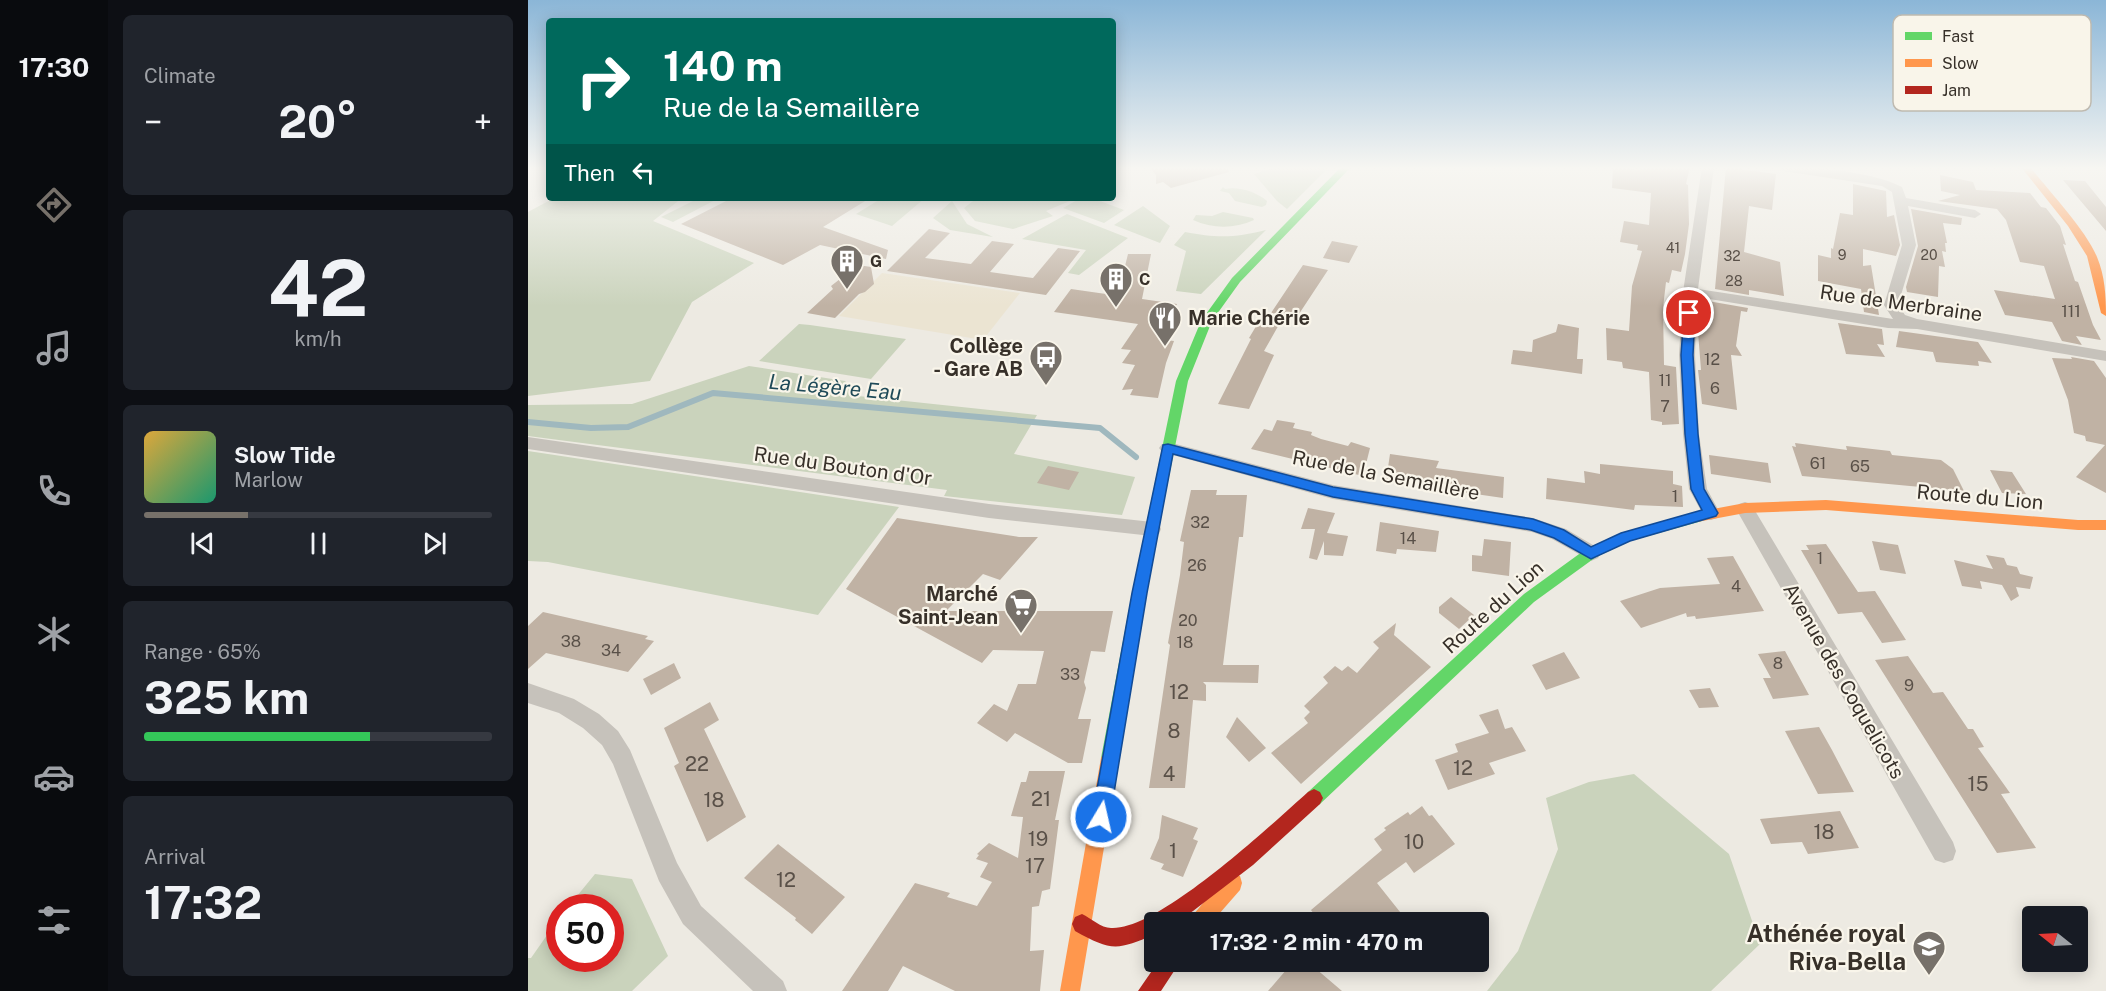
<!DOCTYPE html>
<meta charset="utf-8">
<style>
body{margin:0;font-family:"Public Sans",sans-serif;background:#20242c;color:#f1f3f6;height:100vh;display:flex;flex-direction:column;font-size:22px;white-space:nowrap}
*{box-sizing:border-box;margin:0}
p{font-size:20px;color:#9ea1a6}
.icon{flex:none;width:33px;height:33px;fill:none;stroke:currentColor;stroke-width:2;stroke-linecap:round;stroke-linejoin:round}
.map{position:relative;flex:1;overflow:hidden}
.sheet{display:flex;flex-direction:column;gap:15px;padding:15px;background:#0d0f14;width:420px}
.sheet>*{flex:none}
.banner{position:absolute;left:18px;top:18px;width:570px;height:183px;border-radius:6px;box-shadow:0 3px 15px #0003;background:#00695c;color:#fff;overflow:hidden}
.needle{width:39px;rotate:288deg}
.buttons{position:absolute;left:1494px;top:906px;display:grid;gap:12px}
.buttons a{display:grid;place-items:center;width:66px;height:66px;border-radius:6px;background:#171b24;box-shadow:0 3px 15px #0003;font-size:30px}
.speed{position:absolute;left:18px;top:894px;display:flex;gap:12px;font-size:30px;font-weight:700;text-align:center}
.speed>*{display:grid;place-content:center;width:78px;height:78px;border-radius:50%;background:#171b24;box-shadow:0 3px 15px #0003;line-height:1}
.speed .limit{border:9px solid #d22;background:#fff;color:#111}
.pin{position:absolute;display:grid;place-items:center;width:51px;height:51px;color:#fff;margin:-26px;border:3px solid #fff;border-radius:50%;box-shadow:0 2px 6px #0007}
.me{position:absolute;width:66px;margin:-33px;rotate:9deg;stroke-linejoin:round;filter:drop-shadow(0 0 4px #0008)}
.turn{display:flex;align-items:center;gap:21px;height:126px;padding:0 18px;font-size:27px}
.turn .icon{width:78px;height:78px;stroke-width:2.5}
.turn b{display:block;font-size:42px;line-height:51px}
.then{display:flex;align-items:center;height:57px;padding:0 18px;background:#0003;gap:12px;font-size:22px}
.big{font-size:45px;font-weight:700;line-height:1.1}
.sheet .tile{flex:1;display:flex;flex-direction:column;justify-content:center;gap:9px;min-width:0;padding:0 21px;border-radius:9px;background:#20242c}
.sheet .dial{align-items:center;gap:0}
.dial b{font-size:78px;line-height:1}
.song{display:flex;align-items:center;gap:18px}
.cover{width:72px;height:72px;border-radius:9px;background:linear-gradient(135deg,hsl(40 70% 55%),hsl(160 70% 35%))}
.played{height:6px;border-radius:3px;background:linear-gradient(90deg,#77716a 30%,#363941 30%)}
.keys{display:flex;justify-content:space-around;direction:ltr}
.heat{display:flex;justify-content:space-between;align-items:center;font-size:33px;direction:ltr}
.charge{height:9px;border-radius:4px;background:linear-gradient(90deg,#34c759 65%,#363941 0)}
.trip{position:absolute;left:616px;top:912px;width:345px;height:60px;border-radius:6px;background:#171b24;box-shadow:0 3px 15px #0003;font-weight:700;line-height:60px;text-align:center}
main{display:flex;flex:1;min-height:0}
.tab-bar{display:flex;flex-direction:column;width:108px;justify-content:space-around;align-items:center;background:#090b0e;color:#9ea1a6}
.tab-bar .icon{width:42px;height:42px}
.tab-bar .current{color:#77716a}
.tab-bar b{font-size:27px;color:#f1f3f6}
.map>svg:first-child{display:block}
</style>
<main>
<nav class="tab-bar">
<b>17:30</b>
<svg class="icon current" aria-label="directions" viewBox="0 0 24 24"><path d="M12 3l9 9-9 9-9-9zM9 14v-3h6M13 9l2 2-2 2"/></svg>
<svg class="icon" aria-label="music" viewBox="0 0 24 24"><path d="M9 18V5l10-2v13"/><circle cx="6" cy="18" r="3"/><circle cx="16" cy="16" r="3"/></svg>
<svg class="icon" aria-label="phone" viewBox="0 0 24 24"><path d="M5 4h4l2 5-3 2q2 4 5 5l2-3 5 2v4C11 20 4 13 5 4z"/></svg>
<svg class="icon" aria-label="climate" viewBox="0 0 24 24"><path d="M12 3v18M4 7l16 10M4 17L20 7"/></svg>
<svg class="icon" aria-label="car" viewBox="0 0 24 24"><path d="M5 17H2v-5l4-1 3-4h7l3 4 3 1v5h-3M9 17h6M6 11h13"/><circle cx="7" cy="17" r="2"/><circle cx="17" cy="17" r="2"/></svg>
<svg class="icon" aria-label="filters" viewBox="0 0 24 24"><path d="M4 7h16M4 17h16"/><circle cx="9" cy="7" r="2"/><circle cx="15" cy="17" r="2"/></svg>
</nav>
<section class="sheet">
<div class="tile"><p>Climate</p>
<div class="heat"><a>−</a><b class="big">20°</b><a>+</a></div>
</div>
<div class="tile dial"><b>42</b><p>km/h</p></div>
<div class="tile">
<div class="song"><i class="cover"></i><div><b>Slow Tide</b><p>Marlow</p></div></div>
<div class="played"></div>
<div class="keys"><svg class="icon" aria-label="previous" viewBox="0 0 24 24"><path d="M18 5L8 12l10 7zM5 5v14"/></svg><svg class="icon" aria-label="pause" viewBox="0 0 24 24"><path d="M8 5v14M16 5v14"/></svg><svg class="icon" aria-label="next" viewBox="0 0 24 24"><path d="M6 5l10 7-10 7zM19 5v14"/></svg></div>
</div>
<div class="tile"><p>Range · 65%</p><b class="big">325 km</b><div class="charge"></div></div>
<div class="tile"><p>Arrival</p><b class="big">17:32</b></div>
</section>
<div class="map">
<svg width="1578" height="991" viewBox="0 0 1578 991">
<rect width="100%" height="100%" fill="#edeae2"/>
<path fill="#cad3bc" d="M747,167H801L759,209L749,201L726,174Z
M695,187L697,189C710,186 729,192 739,201L738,205L734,207L707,201L701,193L692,191Z
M26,198H154L125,221L226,263L164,302L122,381L0,396V212Z
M171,198H191L145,222L133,217Z
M354,198H397L364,226L328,214Z
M449,198H549L518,211L525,216L485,229L447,221L436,208Z
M553,198H564L596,210L576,223L535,208Z
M424,201L439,224L465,237L422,230L405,218Z
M615,206L642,226L632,243L586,225Z
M695,212L725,218L726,220C706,229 685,229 665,220L668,215L684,216Z
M539,214L600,238L551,275L540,273L558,250L494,239Z
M738,230L673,294L648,291L658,251L646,245L657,232C688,238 707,238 738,230Z
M271,324L282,325L378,339L343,379L231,361Z
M221,366L317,381L330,396L509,415L486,454L607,477L594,515L416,496L419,490L0,436V405L104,404Z
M0,451L371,507L290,615L20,562L0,561Z
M1106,774L1201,854L1232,944L1183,991H959L990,951L1030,849L1018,798L1061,782Z
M67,874L104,879L140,956L104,991H0V958H3L31,918L32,958H82V908L40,907Z"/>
<path fill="#ebe4d2" d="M354,273L492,293L455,340L311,316Z"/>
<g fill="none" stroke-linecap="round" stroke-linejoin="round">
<path stroke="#9fb8be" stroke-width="6" d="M0,422L63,428L100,427L185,393L572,428L608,457"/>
</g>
<path fill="#c0b2a4" d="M621,167H700L701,172L643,188L635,182L628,184V175Z
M1085,167L1112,170L1113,167H1162L1158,184L1160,185L1161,224L1157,254L1153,272L1144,270L1141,283L1138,282L1135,308L1136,365L1148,367L1151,424L1134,425V422L1123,420L1121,372L1095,368L1094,362L1079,360L1078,328L1101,331L1104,286L1114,251L1109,250L1110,245L1092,242L1096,221L1121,225L1123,193L1084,188Z
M1198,167L1248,174L1244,210L1221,206L1216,252L1252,262L1256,296L1221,290V295L1187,289Z
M1412,175L1445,182L1448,190L1502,193L1513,207L1518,208L1532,226L1538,245L1535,244L1547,281L1550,282L1565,325L1573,340L1548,336L1554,345L1534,341L1524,322L1477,315L1466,290L1527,299L1516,266L1492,262L1478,220L1469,209L1410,201L1432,195L1413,191Z
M1535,180L1557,181L1578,207V231Z
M1325,184L1358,191L1359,217L1366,215L1372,245L1368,256L1335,249V266L1343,265L1351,315L1336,312L1333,289L1290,281V255L1303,258V248L1305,249L1312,213L1325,215Z
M204,198H342L295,227L360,250L358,259L292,245L255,265L153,224Z
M1383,209L1434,218L1433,225L1415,223L1419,243H1417L1418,252L1414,251L1417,267L1411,266L1410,297L1379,292L1378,287L1390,246Z
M401,229L422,233L397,258L443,264L464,241L486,244L462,272L505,278L530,248L552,251L518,295L359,271Z
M804,241L830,246L821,263L795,258Z
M600,254H623L614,299L649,304L630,339L646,341L638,363L630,398L602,395L605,389L594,390L607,365L594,363L603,350L593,349L610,324L526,312L543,289L585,295L593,266H597Z
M330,265L343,267L346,284L337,292L331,294L307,318L279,313L305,289L303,286Z
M775,265L800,270L769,317L743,313Z
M1174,300L1220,308L1219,312L1213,311L1208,346L1214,356L1203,355L1209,410L1174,404L1170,370H1173L1170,332Z
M733,318L753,321L736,351L746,355L721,409L690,404L723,339L721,338Z
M1310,323L1354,329L1356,345L1349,344L1357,357L1318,354Z
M1030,324L1051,328L1049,359H1055L1054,374L983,364L985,350L1004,352L1005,340L1028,332Z
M1371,331L1450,342L1464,363L1450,361L1451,366L1408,362L1405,352L1368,347Z
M1543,357L1566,361L1578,378V493L1548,477L1577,445L1558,441L1557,436L1546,433L1540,400L1524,358L1544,359Z
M749,420L767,423L765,428L784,432L783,435L793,439L820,446L823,442L842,448L835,476L723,449L736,429L744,431Z
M1267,443L1319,450L1318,446L1362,451L1364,455L1413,460L1425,469L1436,491L1274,476L1264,446L1268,447Z
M862,454L911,461L908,468L976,477L975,498L858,481Z
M1181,455L1240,463L1243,483L1183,474Z
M1072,464L1145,471V484L1154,486L1155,507L1107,505L1106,510L1018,499L1019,478L1057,483L1056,471L1072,474Z
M520,466L551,472L541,490L509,483Z
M1462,470L1484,472L1498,494L1474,493Z
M663,490H689L688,495H719L715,537H711L695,665H731L730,683L675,682L678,685V701L665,700L657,788H621L642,645L640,643L652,575L656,542L652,541Z
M780,508L807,513L799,533L820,536L815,556L796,555V541L789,560L781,558L787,529H773Z
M369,518L491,537H510L472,580L455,574L418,611H585L577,652L563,651L556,682L558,688L550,719H563L554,763H540L487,733L479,742L449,723L466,704L479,711L490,684H508L516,651L465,650L454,663L318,589Z
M852,522L911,531L908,552L869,549L868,554L848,551Z
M956,539L983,542L981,576L944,571V555L954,556Z
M1344,541L1370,545L1378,574L1352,570Z
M1298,544L1330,592L1347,591L1378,640L1354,643L1334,612L1310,614L1273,550H1281L1278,545Z
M1458,555L1476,558L1479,565L1489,567L1492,574L1505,577L1502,589L1488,587L1491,596L1483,601L1474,585L1452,581L1454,589L1434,586L1426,560L1465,569Z
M1205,556L1236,611L1168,619L1167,616L1159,617L1158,613L1113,628L1092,601L1132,588L1192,584L1179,558Z
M923,597L946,615L931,629L911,613V607Z
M15,612L120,636L117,639L126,641L100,672L18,653L0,669V626Z
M868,623L866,635L903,667L773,784L743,753L780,723L776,718L782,712L776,706L800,683L795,677L807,666L814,671L820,666L829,673L851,648L845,642Z
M1257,651L1281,695L1245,699L1235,678H1243L1230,654Z
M1036,652L1052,678L1018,690L1004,665Z
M1380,656L1405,693L1415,692L1440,729H1445L1456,747L1450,748L1482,793L1473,794L1508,848L1469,853L1347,660Z
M146,663L153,678L123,695L115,679Z
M1182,688L1191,707L1171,708L1161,690Z
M182,702L191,720L176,729L218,817L179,842L146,766L151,763L136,728Z
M970,709L977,729L984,727L998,751L961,763L967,774L920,790L907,760L930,752L927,744L961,733L951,715Z
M709,717L738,748L721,762L698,737Z
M1291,727L1304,750L1326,792L1290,794L1257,731Z
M501,771H537L527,820H531L522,889L514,891L511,906L504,907L502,951L516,950L512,991H427L375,966L360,991H314L387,883L422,893L419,897L449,906L464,882L452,877L460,863L448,859L451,855L449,854L461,843L490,858L495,817L483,816L493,782H498Z
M894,806L901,816L904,815L927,844L886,873L878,862L849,883L880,922H792L783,910L854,850L846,839L858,830L856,828L880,812L882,815Z
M1312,811L1331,848L1280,854L1274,842L1243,844L1232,819Z
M634,815L670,828L665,839L670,841L655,877L633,869L636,864L622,859L631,838Z
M250,844L317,897L284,934L267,920L268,918L216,878Z
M765,962H780L814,991H740Z"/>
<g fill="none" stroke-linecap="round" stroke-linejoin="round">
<path fill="#c6c2bb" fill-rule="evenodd" d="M1174,167H1186L1170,289L1365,319L1356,305L1374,245L1364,192L1354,186L1255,171L1249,167C1285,167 1343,171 1374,187L1378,198L1447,210L1453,214L1447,218L1380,206L1388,245L1370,305L1377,315L1389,319L1578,351V361L1389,329L1360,328L1169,297L1167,355L1171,434L1179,489L1192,513L1189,518L1183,520L1177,518L1161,489L1155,434L1151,355L1155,292Z
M0,437L461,504L624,522L631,524L633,529L631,534L624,536L461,518L0,449Z
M640,442L805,485L1005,518L1038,529L1070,548L1073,553L1070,558L1063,561L1024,539L1004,532L805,499L634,452L631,448L634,444Z
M1217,502L1223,504L1425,842L1428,851L1425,860L1416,863L1407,860L1208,509L1211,504Z
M0,683L46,699L71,714L90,731L102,750L149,863L173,906L255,981L259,991H225L155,924L131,881L85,764L74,745L55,728L31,713L0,703Z"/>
<path fill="#63d668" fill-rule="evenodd" d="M813,167H823L712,282L684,321L660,381L618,593L591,758L588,764L582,766L576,764L573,758L604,593L648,381L673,321L704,278Z
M1169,512L1174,513L1176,517L1174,521L1102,541L1068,557L1006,602L792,804L786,807L780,804L777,798L780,792L996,594L1058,549L1093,533Z"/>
<path fill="#ff974d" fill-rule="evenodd" d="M1493,167H1502C1521,191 1558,230 1569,257C1577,276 1578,296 1578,316L1573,313L1559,256L1540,226Z
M1298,500L1550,520H1578V530H1550L1298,510L1217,513L1169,522L1164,521L1162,517L1164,513L1169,512L1217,503Z
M582,750L588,752L591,758L552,991H532L573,758L576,752Z
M705,874L712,876L714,883L712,890L684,922H663L665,915L698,876Z"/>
<path fill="#b3261e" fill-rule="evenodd" d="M786,789L792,792L795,798L792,804L725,865L665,911L648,922H627V934C589,951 583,951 547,931L544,924L547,917L554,914C563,918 573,928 583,928C630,931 743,825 780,792Z
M630,962H652L633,991H610Z"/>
</g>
<linearGradient id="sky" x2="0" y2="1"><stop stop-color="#8bb6d7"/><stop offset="0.55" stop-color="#f7f6f2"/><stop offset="1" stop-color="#f7f6f2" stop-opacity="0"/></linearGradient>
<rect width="1578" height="306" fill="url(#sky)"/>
<path fill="#1a73e8" stroke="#114b97" stroke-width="1.5" d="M1161,310L1167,313L1165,355L1170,434L1176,489L1190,513L1188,516L1102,541L1063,559L1026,538L1003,530L805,497L645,454L619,593L582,817L579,824L573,826L566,824L564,817L604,593L635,445L640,444L805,487L1005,519L1036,530L1063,547L1093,533L1174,510L1163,489L1157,434L1153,355L1156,313Z"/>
<defs>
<symbol id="building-pin" viewBox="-11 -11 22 30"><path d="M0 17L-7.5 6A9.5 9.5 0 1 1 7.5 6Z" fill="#77716a" stroke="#f9f5ea"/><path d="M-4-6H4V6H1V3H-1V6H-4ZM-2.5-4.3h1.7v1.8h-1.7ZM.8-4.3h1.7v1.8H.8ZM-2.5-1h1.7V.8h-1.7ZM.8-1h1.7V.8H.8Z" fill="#fff"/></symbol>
<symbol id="restaurant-pin" viewBox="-11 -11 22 30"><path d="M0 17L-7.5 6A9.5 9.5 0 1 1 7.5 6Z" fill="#77716a" stroke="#f9f5ea"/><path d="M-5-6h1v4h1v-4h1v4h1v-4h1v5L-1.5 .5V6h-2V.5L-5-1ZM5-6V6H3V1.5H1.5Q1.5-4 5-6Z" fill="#fff"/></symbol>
<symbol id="bus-pin" viewBox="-11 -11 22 30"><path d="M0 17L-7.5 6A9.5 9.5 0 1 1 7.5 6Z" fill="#77716a" stroke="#f9f5ea"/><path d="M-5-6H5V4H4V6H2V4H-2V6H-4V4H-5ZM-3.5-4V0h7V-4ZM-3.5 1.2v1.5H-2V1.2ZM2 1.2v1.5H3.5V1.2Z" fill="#fff"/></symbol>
<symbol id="supermarket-pin" viewBox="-11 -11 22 30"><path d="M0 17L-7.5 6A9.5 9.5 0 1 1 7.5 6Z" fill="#77716a" stroke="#f9f5ea"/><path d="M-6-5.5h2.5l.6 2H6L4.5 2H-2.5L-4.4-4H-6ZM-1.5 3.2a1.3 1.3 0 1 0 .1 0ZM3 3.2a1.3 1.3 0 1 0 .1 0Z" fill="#fff"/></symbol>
<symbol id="school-pin" viewBox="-11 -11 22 30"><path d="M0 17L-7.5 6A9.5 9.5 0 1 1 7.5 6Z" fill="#77716a" stroke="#f9f5ea"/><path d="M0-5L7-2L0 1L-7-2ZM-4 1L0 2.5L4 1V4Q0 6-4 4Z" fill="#fff"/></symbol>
</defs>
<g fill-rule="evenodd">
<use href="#building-pin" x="300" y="242" width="38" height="52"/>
<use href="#building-pin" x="569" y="260" width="38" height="52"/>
<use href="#restaurant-pin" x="618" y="299" width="38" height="52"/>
<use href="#bus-pin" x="499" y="338" width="38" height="52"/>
<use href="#supermarket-pin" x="474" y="586" width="38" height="52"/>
<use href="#school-pin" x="1382" y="928" width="38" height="52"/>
</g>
<g text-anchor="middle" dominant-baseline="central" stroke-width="4.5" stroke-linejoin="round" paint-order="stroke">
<g font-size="14" fill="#595048">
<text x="1145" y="248">41</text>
<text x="1314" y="255">9</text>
<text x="1401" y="255">20</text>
<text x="1204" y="256">32</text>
<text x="1206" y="281">28</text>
</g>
<g font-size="16" font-weight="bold" fill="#373029" stroke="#f9f5ea" text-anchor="start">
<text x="342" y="261">G</text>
<text x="611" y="279">C</text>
</g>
<g font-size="16" fill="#595048">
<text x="1543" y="311">111</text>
<text x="1184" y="359">12</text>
<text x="1137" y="380">11</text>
<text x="1187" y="388">6</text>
<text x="1137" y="406">7</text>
<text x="1290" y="463">61</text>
<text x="1332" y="466">65</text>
<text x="1147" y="496">1</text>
<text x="672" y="522">32</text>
<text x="880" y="538">14</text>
<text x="1292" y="558">1</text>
<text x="669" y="565">26</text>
<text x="1208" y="586">4</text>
<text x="660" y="620">20</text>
<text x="43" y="641">38</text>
<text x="657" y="642">18</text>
<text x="83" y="650">34</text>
<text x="1250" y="663">8</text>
<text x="542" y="674">33</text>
<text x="1381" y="685">9</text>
</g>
<g font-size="20" fill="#373029" stroke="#f9f5ea">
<text transform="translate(1373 303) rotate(8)">Rue de Merbraine</text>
<text transform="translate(315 466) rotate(8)">Rue du Bouton d'Or</text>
<text transform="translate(858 475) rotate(11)">Rue de la Semaillère</text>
<text transform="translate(1452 497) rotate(5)">Route du Lion</text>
<text transform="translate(965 607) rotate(-42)">Route du Lion</text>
<text transform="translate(1316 681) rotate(60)">Avenue des Coquelicots</text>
</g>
<g font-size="20" font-weight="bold" fill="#373029" stroke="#f9f5ea" text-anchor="end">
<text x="660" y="318" text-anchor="start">Marie Chérie</text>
<text x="495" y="346">Collège<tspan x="495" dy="23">- Gare AB</tspan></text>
<text x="470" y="594">Marché<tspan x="470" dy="23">Saint-Jean</tspan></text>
</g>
<g font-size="20" fill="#595048">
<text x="651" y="692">12</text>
<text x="646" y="731">8</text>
<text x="169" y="764">22</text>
<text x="935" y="768">12</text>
<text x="641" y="774">4</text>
<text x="1450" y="784">15</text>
<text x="513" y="799">21</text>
<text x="186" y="800">18</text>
<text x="1296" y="832">18</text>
<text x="510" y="839">19</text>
<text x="886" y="842">10</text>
<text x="645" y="851">1</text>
<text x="507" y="866">17</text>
<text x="258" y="880">12</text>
</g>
<g font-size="21" font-style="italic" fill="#1f4a58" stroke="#f9f5ea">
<text transform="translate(307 387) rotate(5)">La Légère Eau</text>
</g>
<g font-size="24" font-weight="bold" fill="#373029" stroke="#f9f5ea" text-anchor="end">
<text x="1378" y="933">Athénée royal<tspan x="1378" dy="28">Riva-Bella</tspan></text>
</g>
</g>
<rect x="1365" y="15" width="198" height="96" rx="9" fill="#f9f5ea" stroke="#bfbab0" stroke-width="1.5"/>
<rect x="1377" y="32" width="27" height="8" fill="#63d668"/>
<rect x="1377" y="59" width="27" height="8" fill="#ff974d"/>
<rect x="1377" y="86" width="27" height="8" fill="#b3261e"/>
<g font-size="16" fill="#373029">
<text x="1414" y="42">Fast</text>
<text x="1414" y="69">Slow</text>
<text x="1414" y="96">Jam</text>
</g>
</svg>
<div class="buttons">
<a><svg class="needle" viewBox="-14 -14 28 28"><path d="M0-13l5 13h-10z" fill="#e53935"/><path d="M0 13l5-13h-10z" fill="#9ea1a6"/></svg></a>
</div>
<div class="speed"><div class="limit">50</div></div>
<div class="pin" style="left:1161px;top:313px;background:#d93025"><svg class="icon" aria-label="arrive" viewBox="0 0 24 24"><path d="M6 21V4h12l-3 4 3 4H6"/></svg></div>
<svg class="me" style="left:573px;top:817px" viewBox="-20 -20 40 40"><circle r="17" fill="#1a73e8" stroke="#fff" stroke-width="3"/><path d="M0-11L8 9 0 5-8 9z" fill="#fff"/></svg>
<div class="trip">17:32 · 2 min · 470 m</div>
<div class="banner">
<div class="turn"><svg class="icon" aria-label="right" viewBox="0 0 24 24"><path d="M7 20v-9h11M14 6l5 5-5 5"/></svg><div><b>140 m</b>Rue de la Semaillère</div></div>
<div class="then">Then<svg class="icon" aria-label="left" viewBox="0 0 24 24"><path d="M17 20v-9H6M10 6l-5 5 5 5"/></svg></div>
</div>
</div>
</main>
